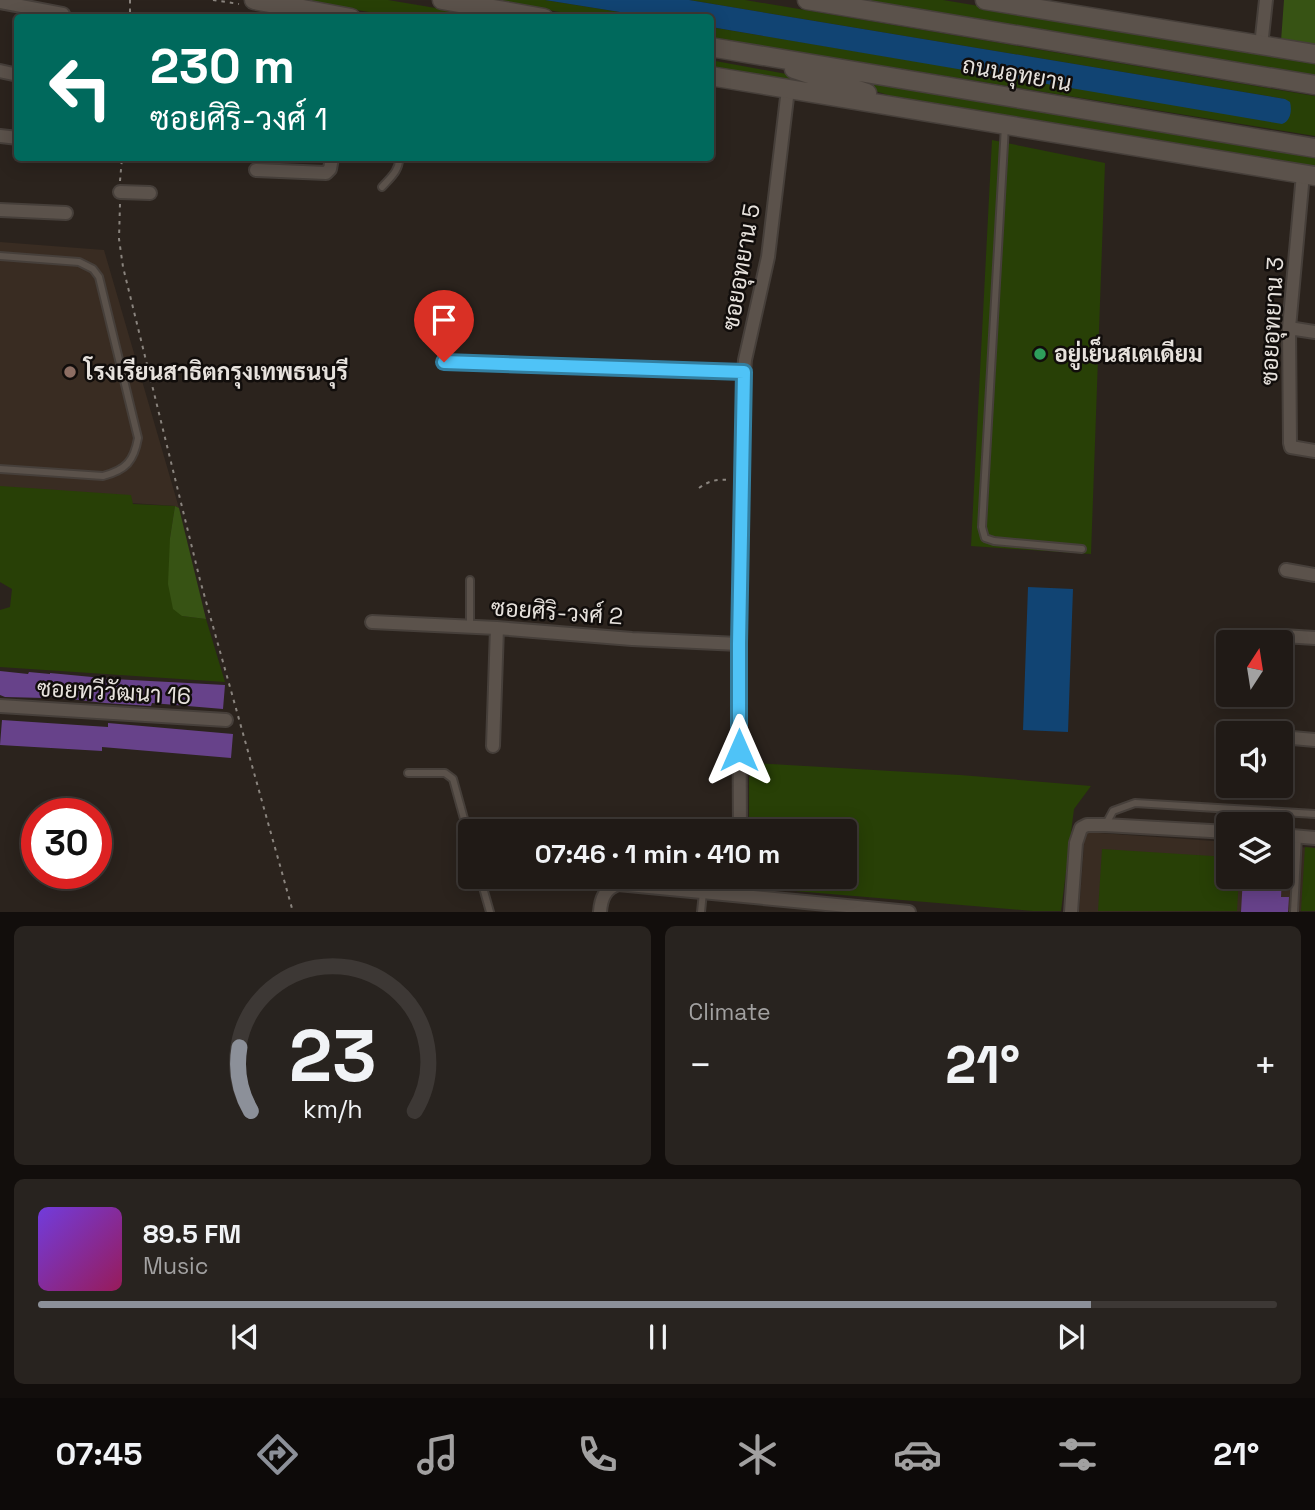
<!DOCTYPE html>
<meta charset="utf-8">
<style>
body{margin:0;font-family:"Space Grotesk",Sarabun,sans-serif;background:#28231f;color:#f1f3f6;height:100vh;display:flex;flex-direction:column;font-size:26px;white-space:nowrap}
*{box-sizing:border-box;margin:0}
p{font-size:23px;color:#a2a1a1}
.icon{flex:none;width:38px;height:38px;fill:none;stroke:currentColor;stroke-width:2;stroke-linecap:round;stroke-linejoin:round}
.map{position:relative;height:912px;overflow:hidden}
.details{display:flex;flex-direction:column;gap:14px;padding:14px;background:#120e0c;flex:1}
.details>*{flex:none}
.hud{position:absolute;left:14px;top:14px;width:700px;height:147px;border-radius:7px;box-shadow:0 4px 18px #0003,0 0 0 2px #3d3835;background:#00695c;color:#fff;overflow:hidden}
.needle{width:46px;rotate:12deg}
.fabs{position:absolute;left:1216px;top:630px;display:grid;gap:14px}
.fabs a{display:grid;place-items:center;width:77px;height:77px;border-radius:7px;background:#201a16;box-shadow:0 4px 18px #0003,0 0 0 2px #3d3835;font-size:35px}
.speed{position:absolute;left:21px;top:798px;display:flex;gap:14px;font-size:35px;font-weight:700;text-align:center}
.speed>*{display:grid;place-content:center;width:91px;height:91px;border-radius:50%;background:#201a16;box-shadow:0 4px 18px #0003,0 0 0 2px #3d3835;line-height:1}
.speed .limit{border:10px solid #d22;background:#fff;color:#111}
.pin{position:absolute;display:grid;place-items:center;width:60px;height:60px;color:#fff;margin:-72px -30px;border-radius:50% 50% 50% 0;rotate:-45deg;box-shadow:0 0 7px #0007}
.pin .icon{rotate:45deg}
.me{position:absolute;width:77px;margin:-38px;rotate:0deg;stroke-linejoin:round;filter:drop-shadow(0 0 5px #0008)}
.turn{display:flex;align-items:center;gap:24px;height:147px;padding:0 21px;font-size:32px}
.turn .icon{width:91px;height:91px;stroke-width:2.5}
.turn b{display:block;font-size:49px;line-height:60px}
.big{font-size:52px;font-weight:700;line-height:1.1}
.details .widget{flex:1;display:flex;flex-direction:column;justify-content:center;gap:10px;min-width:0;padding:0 24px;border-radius:10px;background:#28231f}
.details .dial{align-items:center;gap:0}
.dial svg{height:182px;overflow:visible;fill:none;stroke:#3d3835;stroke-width:7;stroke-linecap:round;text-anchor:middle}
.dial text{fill:#f1f3f6;stroke:none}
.song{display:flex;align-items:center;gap:21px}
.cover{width:84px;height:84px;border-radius:10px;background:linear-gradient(135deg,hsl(260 70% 55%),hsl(330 70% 35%))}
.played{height:7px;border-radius:4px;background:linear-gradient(90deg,#8c9099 85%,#3d3835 85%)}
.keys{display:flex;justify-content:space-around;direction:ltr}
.heat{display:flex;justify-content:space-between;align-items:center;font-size:38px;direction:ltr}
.details .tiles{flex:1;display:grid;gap:14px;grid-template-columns:1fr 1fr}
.widget:last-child{grid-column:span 2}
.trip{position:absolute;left:458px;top:819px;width:399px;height:70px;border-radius:7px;background:#201a16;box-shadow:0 4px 18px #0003,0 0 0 2px #3d3835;font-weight:700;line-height:70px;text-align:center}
.tab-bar{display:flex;height:112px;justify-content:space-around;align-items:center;background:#0d0a09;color:#a2a1a1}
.tab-bar .icon{width:49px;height:49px}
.tab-bar .current{color:#8c9099}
.tab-bar b{font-size:32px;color:#f1f3f6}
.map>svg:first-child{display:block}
</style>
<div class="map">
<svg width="1315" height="912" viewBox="0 0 1315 912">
<rect width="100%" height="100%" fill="#2b231d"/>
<path fill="#392c22" d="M0,242L104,250L179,508L175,506L0,494Z
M1085,832L1228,842V877H1281V846L1315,848V911L1079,912Z"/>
<path fill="#284006" d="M296,0H388L489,17H399Z
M488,0H545L651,17H589Z
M689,0H745L1315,96V136L711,38V27L1068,87L1285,99Z
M849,0H943L1315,62V79Z
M710,60L792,75L834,91L711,70Z
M841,76L1315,157V172L923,106L840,80Z
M992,140L1105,163L1091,554L971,546Z
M0,486L131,495L133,504L175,506L170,538L182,616L206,619L225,682L0,667V610L10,607L12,589L0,582Z
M755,763L960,775L1091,786L1074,809L1061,911H1033L748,887V877H845V831H749V778Z
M1305,847L1315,848V911H1301Z
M1102,849L1228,857V877H1239L1237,911H1098Z"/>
<path fill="#375314" d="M1284,0H1315V48L1281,41Z
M175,506L179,508L206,619L182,616L173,609L168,584L170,538Z"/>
<path fill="#114473" d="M545,0H689L1285,99L1290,102C1292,110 1291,121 1282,124L711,27L710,18L651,17Z
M1028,587L1073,589L1068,732L1023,730Z"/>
<path fill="#67428a" d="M0,671L28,674L29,672L50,674V673L113,679L225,685L223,709L152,703L151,706L105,703L44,696V698L5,697L0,695Z
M2,720L108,727V723L233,734L231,758L102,747V751L0,745Z
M1243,877H1282L1281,897H1289L1288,912H1241Z"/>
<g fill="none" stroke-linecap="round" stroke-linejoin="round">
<defs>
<path id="lane" d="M1005,126L982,527L985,538L994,541L1082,549
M382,187C390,178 400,170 399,158
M0,256L79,262L93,269L99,277L138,438C134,461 126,470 103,476L0,469
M470,580V627
M408,773H445L453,779L471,844
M1106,824L1113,811L1135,803L1315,814
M480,877L490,912
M701,912L703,892
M1294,912L1298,836"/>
<path id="street" d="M0,2L63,14
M1261,46L1266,0
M0,71L18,75
M0,136L18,138
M256,170L326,173L330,169L332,158
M1303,174L1289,328L1290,443L1291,447L1315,451
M120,192L150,193
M0,210L66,213
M1289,328L1315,332
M445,362L744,372
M1286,570L1315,575
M372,622L497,628L632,639L739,644
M1283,636L1315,638
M0,706L226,720
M1281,737L1315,740
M493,746L497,628
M740,831L739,644L744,372L745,360L768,257L788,89
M1281,835L1315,838
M737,895L738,877
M600,912C601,898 605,889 618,884L909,912
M1071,912L1076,843L1081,828L1087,825H1105L1228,832"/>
<path id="secondary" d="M254,0L351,18
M442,0L544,18
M807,0L1315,85
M985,0L1315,54
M710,47L1315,148
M794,69L867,93
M710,76L1315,176"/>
</defs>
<use href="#lane" stroke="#463f3a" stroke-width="10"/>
<use href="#street" stroke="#463f3a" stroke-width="16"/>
<use href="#secondary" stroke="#463f3a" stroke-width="21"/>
<path stroke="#8a847e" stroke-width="2" stroke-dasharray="3.5 5" stroke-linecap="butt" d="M130,0V18
M213,0L239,4
M120,181L122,158
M120,204L119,239L123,267L200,580L293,912
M699,488C710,480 718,479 730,480"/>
<use href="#lane" stroke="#5b524b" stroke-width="6"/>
<use href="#street" stroke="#5b524b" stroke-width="12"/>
<use href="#secondary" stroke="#5b524b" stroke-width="18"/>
</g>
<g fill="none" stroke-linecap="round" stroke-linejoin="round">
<defs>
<path id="route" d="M444,362L744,372L739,644V750"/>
</defs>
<use href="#route" stroke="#337fa1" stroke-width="18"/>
<use href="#route" stroke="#4fc3f7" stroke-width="12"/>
</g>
<circle fill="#2e9e5b" stroke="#110d0b" stroke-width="2.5" cx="1040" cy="354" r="7"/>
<circle fill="#8d6e63" stroke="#110d0b" stroke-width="2.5" cx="70" cy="372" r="7"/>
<g text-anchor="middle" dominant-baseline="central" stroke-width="5" stroke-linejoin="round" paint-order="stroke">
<g font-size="23" fill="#e7e2dd" stroke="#110d0b">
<text transform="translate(1017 74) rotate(10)">ถนนอุทยาน</text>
<text transform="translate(741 267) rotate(-80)">ซอยอุทยาน 5</text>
<text transform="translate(1272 321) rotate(-87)">ซอยอุทยาน 3</text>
<text transform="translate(557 612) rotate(4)">ซอยศิริ-วงศ์ 2</text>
<text transform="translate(114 692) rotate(3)">ซอยทวีวัฒนา 16</text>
</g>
<g font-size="23" font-weight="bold" fill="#e7e2dd" stroke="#110d0b" text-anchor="start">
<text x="1054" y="354">อยู่เย็นสเตเดียม</text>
<text x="84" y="372">โรงเรียนสาธิตกรุงเทพธนบุรี</text>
</g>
</g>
</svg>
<div class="fabs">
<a><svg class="needle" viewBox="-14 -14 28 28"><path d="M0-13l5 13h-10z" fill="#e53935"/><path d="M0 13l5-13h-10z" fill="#a2a1a1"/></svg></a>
<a><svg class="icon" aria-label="sound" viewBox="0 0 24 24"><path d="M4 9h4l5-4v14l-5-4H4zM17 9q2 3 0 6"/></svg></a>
<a><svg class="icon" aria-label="layers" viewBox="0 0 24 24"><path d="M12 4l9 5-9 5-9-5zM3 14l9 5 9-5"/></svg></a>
</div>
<div class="speed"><div class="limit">30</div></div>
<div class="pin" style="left:444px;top:362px;background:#d93025"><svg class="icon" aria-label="arrive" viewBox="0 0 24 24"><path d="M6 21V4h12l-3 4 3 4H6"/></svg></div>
<svg class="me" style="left:739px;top:750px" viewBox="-20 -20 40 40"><path d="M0-17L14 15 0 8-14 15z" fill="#4fc3f7" stroke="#fff" stroke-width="4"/></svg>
<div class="trip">07:46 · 1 min · 410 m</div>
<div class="hud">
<div class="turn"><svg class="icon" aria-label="left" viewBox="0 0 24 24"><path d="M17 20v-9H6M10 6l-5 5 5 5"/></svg><div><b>230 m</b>ซอยศิริ-วงศ์ 1</div></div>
</div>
</div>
<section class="details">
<div class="tiles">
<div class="widget dial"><svg viewBox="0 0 100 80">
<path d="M14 69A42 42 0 1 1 86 69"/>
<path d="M14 69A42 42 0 0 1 9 41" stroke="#8c9099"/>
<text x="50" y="56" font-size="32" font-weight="700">23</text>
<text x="50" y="72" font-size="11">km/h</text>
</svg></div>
<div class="widget"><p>Climate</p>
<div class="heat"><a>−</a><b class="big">21°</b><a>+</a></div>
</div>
<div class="widget">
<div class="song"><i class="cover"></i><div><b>89.5 FM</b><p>Music</p></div></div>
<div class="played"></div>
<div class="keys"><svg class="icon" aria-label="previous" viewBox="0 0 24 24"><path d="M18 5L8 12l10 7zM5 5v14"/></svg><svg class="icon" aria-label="pause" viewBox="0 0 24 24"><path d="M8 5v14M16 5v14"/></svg><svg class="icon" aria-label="next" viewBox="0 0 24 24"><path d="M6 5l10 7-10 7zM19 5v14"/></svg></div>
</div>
</div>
</section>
<nav class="tab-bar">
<b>07:45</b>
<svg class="icon current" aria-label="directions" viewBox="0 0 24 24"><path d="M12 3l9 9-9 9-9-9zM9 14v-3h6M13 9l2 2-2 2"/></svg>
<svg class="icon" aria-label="music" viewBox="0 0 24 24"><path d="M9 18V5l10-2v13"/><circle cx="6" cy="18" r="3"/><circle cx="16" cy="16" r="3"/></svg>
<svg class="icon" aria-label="phone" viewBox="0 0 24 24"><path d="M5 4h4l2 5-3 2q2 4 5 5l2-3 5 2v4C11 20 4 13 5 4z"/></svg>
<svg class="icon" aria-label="climate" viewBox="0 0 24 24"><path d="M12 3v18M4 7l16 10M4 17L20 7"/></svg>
<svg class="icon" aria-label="car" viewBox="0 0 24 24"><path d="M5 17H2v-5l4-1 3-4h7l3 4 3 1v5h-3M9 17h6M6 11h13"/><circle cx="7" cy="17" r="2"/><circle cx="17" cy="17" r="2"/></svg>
<svg class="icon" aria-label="filters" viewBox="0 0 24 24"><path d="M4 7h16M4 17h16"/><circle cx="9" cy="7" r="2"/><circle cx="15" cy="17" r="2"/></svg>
<b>21°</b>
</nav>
